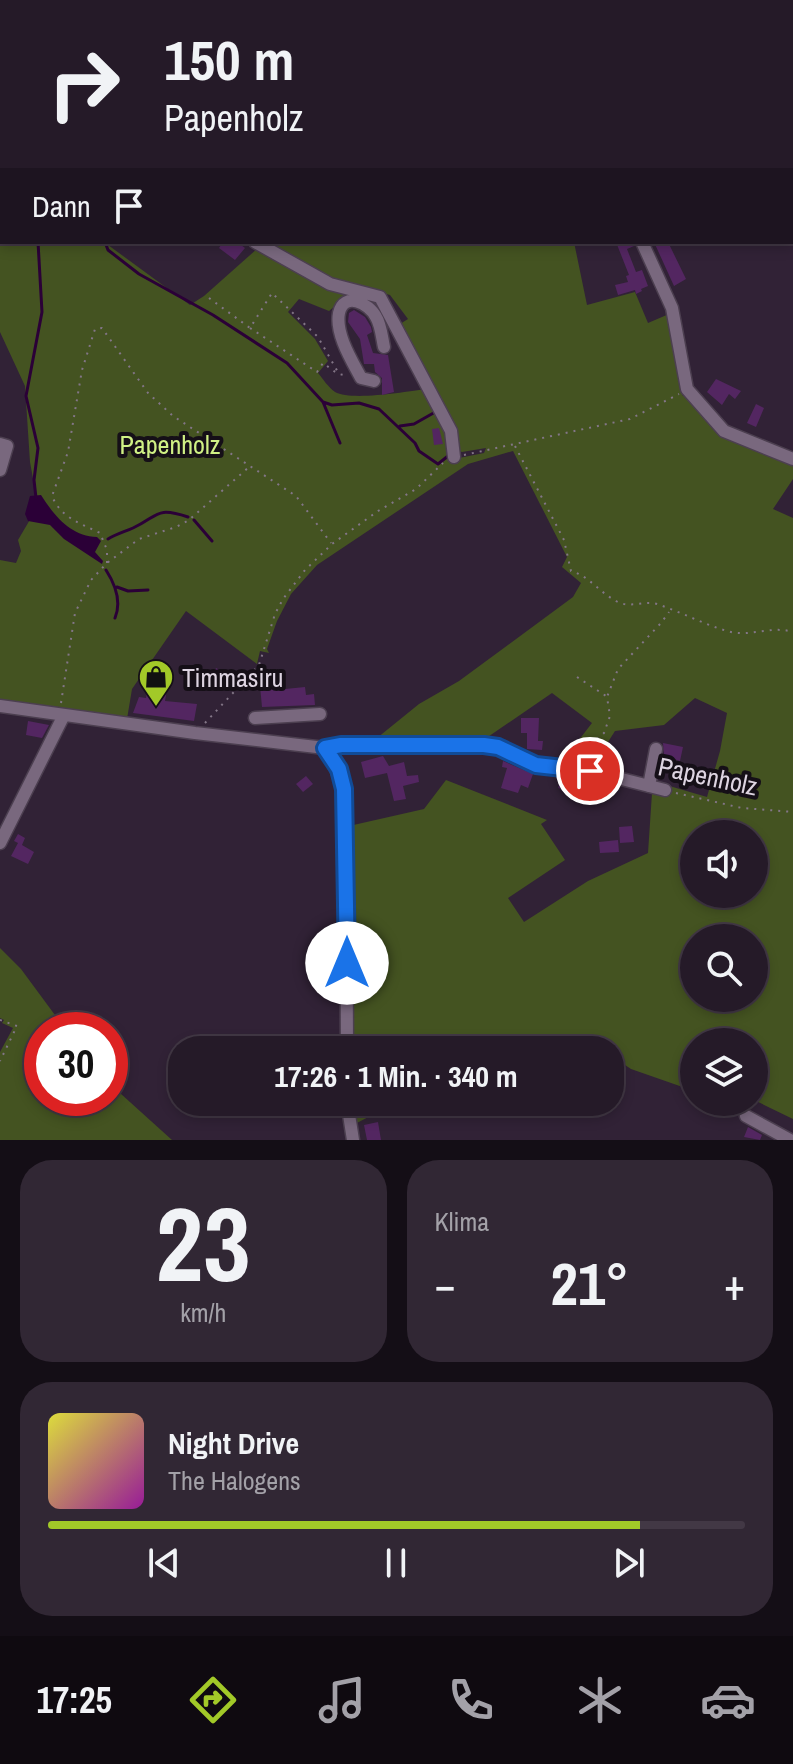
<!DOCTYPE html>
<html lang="de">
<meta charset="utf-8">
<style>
body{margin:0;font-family:"Archivo Narrow",sans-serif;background:#312734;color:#f1f3f6;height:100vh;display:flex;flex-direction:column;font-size:30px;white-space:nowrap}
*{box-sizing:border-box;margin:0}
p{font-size:26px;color:#a3a1a8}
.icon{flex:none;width:44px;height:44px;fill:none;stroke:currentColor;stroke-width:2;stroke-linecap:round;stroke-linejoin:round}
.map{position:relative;height:1140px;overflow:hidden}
.side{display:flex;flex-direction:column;gap:20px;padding:20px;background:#140e16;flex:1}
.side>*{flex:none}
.banner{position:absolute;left:0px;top:0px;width:794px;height:244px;box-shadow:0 4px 12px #0003,0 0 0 2px #423845;background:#251a28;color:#f1f3f6;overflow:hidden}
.controls{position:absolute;left:680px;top:820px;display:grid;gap:16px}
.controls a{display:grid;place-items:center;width:88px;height:88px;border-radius:50%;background:#251a28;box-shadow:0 4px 12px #0003,0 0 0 2px #423845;font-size:40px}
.speed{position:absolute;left:24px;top:1012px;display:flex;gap:16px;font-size:40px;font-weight:700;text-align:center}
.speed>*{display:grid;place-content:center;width:104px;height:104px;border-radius:50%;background:#251a28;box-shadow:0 4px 12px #0003,0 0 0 2px #423845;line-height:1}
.speed .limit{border:12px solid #d22;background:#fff;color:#111}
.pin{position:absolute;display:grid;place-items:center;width:68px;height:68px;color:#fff;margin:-34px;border:4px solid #fff;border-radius:50%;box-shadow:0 2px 8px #0007}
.me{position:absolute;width:88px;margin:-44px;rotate:0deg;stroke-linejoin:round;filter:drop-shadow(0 0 6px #0008)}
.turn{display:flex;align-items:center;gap:28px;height:168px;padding:0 32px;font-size:36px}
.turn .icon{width:104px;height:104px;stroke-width:2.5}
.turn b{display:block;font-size:56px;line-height:68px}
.then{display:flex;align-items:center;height:76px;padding:0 32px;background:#0003;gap:16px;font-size:30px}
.big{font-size:60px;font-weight:700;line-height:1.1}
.side .card{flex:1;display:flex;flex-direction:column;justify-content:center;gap:12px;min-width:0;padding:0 28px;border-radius:32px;background:#312734}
.side .dial{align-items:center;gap:0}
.dial b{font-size:104px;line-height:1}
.song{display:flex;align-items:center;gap:24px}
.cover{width:96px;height:96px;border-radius:12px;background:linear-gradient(135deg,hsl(60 70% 55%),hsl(300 70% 35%))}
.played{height:8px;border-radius:4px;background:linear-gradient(90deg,#a2c928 85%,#423845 85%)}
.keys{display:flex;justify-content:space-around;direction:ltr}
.heat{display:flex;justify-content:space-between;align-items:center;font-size:44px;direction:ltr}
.side .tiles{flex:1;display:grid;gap:20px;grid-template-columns:1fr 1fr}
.card:last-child{grid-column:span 2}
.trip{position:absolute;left:168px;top:1036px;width:456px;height:80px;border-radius:32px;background:#251a28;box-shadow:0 4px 12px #0003,0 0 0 2px #423845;font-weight:700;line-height:80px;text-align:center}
.tab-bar{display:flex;height:128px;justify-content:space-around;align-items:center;background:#0f0a10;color:#a3a1a8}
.tab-bar .icon{width:56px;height:56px}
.tab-bar .on{color:#a2c928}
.tab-bar b{font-size:36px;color:#f1f3f6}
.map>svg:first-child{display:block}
</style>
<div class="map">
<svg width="793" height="1140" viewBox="0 0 793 1140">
<rect width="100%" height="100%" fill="#312236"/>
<path fill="#445321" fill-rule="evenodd" d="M0,109L2,242H104L190,305L204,296L258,248L320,283L350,293L329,311L299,299L288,312L315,339L328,361L318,373C323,379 328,387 335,392C351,401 405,392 425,389L446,427L454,459L484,453L486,448L462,452L456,450L450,421L400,324L408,319L390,295L327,278L264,242H574L587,305L635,292L648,323L669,314L656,281L668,303L673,301L692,391L682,396H687L722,434L734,430L777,449L793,453V479L773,509L793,518V1119L754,1100V1042H694V1091L631,1069L610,1055V1050H603L593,1043L585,1050H354L349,826L424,809L446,780L547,820L541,824L565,860L508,898L524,922L588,881L648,853L652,793L666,785L707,797L720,751L727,713L695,698L664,725L615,731L601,753L586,756L573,765L561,763L592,723L552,693L479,743L344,742L347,738H377L419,704L459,681L573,597L581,583L562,567L567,557L513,451L468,464L317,565L291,594L277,621L267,649L269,653L260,651L257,664L186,611L132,689L127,719L0,702V560L16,563L21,551L18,540L38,506L30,462L25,386L0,332ZM694,834H754V894H694ZM694,938H754V998H694Z
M0,948L21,969L66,1030H42V1098H110V1084L172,1140H0V1052L13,1028L2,1023L4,1020L0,1018Z
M355,1102H397L355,1124Z"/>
<path fill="#2b0037" d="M41,495C55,517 71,536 97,537L101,541L95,552L103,561L102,564L64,539L50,525L28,521L25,514L30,496Z"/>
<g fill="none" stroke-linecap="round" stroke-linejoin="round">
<path stroke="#2b0037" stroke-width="3" d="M0,124L2,128
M105,242L108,250L139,274L213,315L287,363L323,402L332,405L359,403L379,409L415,443L419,451L438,464L448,456
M323,402L340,443
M400,426L414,424L437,411
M36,498L34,480L38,448L26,396L42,312L38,242
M194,520L212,541
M108,539C116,534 124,532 133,528C159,516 155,506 188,517
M106,570C115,584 122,601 115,618
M117,587L128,591L148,590"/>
</g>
<path fill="#532661" d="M223,242H237L245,248L235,260L219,248Z
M616,242H633L634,246L627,249L636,272L642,270L648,286L641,289L642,291L636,294L635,290L618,295L615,285L628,282L626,276L629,275Z
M654,242H668L686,279L674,286Z
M354,310L365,317L371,327L372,332L367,335L373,353L388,355L394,392L382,395V378L375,372L374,364H364L360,339L348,322L349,313Z
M716,379L741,391L735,399L729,394L722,405L707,392Z
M756,404L764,408L756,427L747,423Z
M439,428L443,444L434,445L432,429Z
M216,668L228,674L222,686L209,682Z
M151,669L159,671L156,687L167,689L165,701L197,704L194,721L133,713L139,697L146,698Z
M274,684L275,690L305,687L306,695L314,694L315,705L262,707L260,686Z
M521,718H539L538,741H543L542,750L527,749V733H521Z
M28,721L49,725L42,738L26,735Z
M663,743L683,747L680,761L664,756Z
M383,756L389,766L404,762L407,776L418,775L419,782L403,786L406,799L394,801L387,773L365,778L361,762Z
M503,761L533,774L528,788L521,785L518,793L501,788L507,768L502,767Z
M306,776L313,784L303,792L296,784Z
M562,777L578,779L574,793L558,788Z
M632,826L634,842L620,843L619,827Z
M18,834L25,838L22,845L34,852L28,864L11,856L18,843L14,841Z
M618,840L619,852L600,853L599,842Z
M378,1122L381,1140H367L364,1125Z
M748,1127L762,1135L760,1140L744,1137Z"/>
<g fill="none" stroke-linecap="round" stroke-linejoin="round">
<defs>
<path id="minor" d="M539,0L540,2
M0,2L2,4
M255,242L330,284L380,297L451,431L454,457
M642,242L672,308L687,389L724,431L793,459
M374,381L361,378C352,361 335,334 339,313C344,291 369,303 376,317C381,325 382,338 384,347
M0,444L7,446L0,470
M0,706L195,733L325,748L341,745L491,746L536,765L590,771L665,790
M255,718L320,714
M325,748C341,776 344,786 346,818L347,1050
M649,786L656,749
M0,843L64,715
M347,1102L353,1140
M746,1116L790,1140"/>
</defs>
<use href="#minor" stroke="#4c3f50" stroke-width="15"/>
<path stroke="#837687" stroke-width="2" stroke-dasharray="2 6" stroke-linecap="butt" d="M792,85L793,86
M209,298L250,328L272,293L318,337L339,374L348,376
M250,328L317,372L323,363L338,374
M515,446L564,540L571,571C589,576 599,592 616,601C629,609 644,600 657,604C681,612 703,624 727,631C749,638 771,625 793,632
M464,455L630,419L679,394
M107,563V550L100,533C80,523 61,518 52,496L68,452L82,370L95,329L102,328L148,393L173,416L296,496L331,543
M577,677L606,696
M61,703L75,613L91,580L107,563L139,539L176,527L189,520L249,467
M205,723L259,665L275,614L283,599L305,570L332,544L378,511L416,489L443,463
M573,760L604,733L610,716L607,697L618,669L661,623L669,612
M676,793L742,808L793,812
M0,1020L17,1026L0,1061"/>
<use href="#minor" stroke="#79687e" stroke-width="12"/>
</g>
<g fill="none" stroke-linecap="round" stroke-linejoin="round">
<defs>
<path id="route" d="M347,963L344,789L339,769L325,748L341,745H484L498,747L536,765L590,771"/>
</defs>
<use href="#route" stroke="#114b97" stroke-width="20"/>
<use href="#route" stroke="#1a73e8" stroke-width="14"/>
</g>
<defs>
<symbol id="shop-pin" viewBox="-11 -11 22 30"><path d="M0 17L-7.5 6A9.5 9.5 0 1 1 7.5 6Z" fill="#a2c928" stroke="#150f17"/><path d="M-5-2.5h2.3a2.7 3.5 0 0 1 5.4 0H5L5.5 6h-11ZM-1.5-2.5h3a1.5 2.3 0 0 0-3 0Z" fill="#111"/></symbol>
</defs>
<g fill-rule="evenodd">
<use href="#shop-pin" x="136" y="657" width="40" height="54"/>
</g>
<g text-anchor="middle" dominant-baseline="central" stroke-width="8" stroke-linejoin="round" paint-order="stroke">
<g font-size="26" fill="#d0f185" stroke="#150f17">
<text x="170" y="444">Papenholz</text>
</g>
<g font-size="26" fill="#ddd4e1" stroke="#150f17" text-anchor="start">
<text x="182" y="677">Timmasiru</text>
</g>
<g font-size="26" fill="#ddd4e1" stroke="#150f17">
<text transform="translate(708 776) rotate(12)">Papenholz</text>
</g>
</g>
</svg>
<div class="controls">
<a><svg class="icon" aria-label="sound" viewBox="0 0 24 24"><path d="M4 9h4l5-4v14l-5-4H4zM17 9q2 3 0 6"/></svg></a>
<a><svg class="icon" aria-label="search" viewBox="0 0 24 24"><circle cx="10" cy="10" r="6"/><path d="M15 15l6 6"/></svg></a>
<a><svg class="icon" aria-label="layers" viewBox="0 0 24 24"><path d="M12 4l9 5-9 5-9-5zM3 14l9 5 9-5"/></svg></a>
</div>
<div class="speed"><div class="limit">30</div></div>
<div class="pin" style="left:590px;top:771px;background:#d93025"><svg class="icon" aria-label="arrive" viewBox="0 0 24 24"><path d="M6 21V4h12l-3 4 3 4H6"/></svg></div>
<svg class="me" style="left:347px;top:963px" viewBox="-20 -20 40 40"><circle r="19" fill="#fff"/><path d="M0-13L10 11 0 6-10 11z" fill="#1a73e8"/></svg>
<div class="trip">17:26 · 1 Min. · 340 m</div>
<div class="banner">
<div class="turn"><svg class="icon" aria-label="right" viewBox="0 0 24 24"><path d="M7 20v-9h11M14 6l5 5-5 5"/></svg><div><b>150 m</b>Papenholz</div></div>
<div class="then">Dann<svg class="icon" aria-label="arrive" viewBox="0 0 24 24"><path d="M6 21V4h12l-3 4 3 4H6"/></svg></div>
</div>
</div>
<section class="side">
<div class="tiles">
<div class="card dial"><b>23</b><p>km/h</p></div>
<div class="card"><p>Klima</p>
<div class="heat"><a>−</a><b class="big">21°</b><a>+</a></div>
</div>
<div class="card">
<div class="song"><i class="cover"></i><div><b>Night Drive</b><p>The Halogens</p></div></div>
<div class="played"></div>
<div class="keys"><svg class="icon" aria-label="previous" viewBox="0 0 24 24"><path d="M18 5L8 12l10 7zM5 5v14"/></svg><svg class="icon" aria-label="pause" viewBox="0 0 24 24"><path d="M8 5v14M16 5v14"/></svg><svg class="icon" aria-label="next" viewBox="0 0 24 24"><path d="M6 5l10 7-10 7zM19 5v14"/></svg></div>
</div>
</div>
</section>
<nav class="tab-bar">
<b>17:25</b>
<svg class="icon on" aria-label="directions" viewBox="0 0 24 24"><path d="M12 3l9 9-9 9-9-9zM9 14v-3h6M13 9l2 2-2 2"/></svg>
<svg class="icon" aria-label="music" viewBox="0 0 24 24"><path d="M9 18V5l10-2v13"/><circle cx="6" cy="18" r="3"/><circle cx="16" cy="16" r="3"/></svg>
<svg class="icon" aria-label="phone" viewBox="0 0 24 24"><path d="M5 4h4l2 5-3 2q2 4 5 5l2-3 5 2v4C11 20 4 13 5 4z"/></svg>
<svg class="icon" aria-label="climate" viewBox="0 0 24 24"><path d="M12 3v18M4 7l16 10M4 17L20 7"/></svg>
<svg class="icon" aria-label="car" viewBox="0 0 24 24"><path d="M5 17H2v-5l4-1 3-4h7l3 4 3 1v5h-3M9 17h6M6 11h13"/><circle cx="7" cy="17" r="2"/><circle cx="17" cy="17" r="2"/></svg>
</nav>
